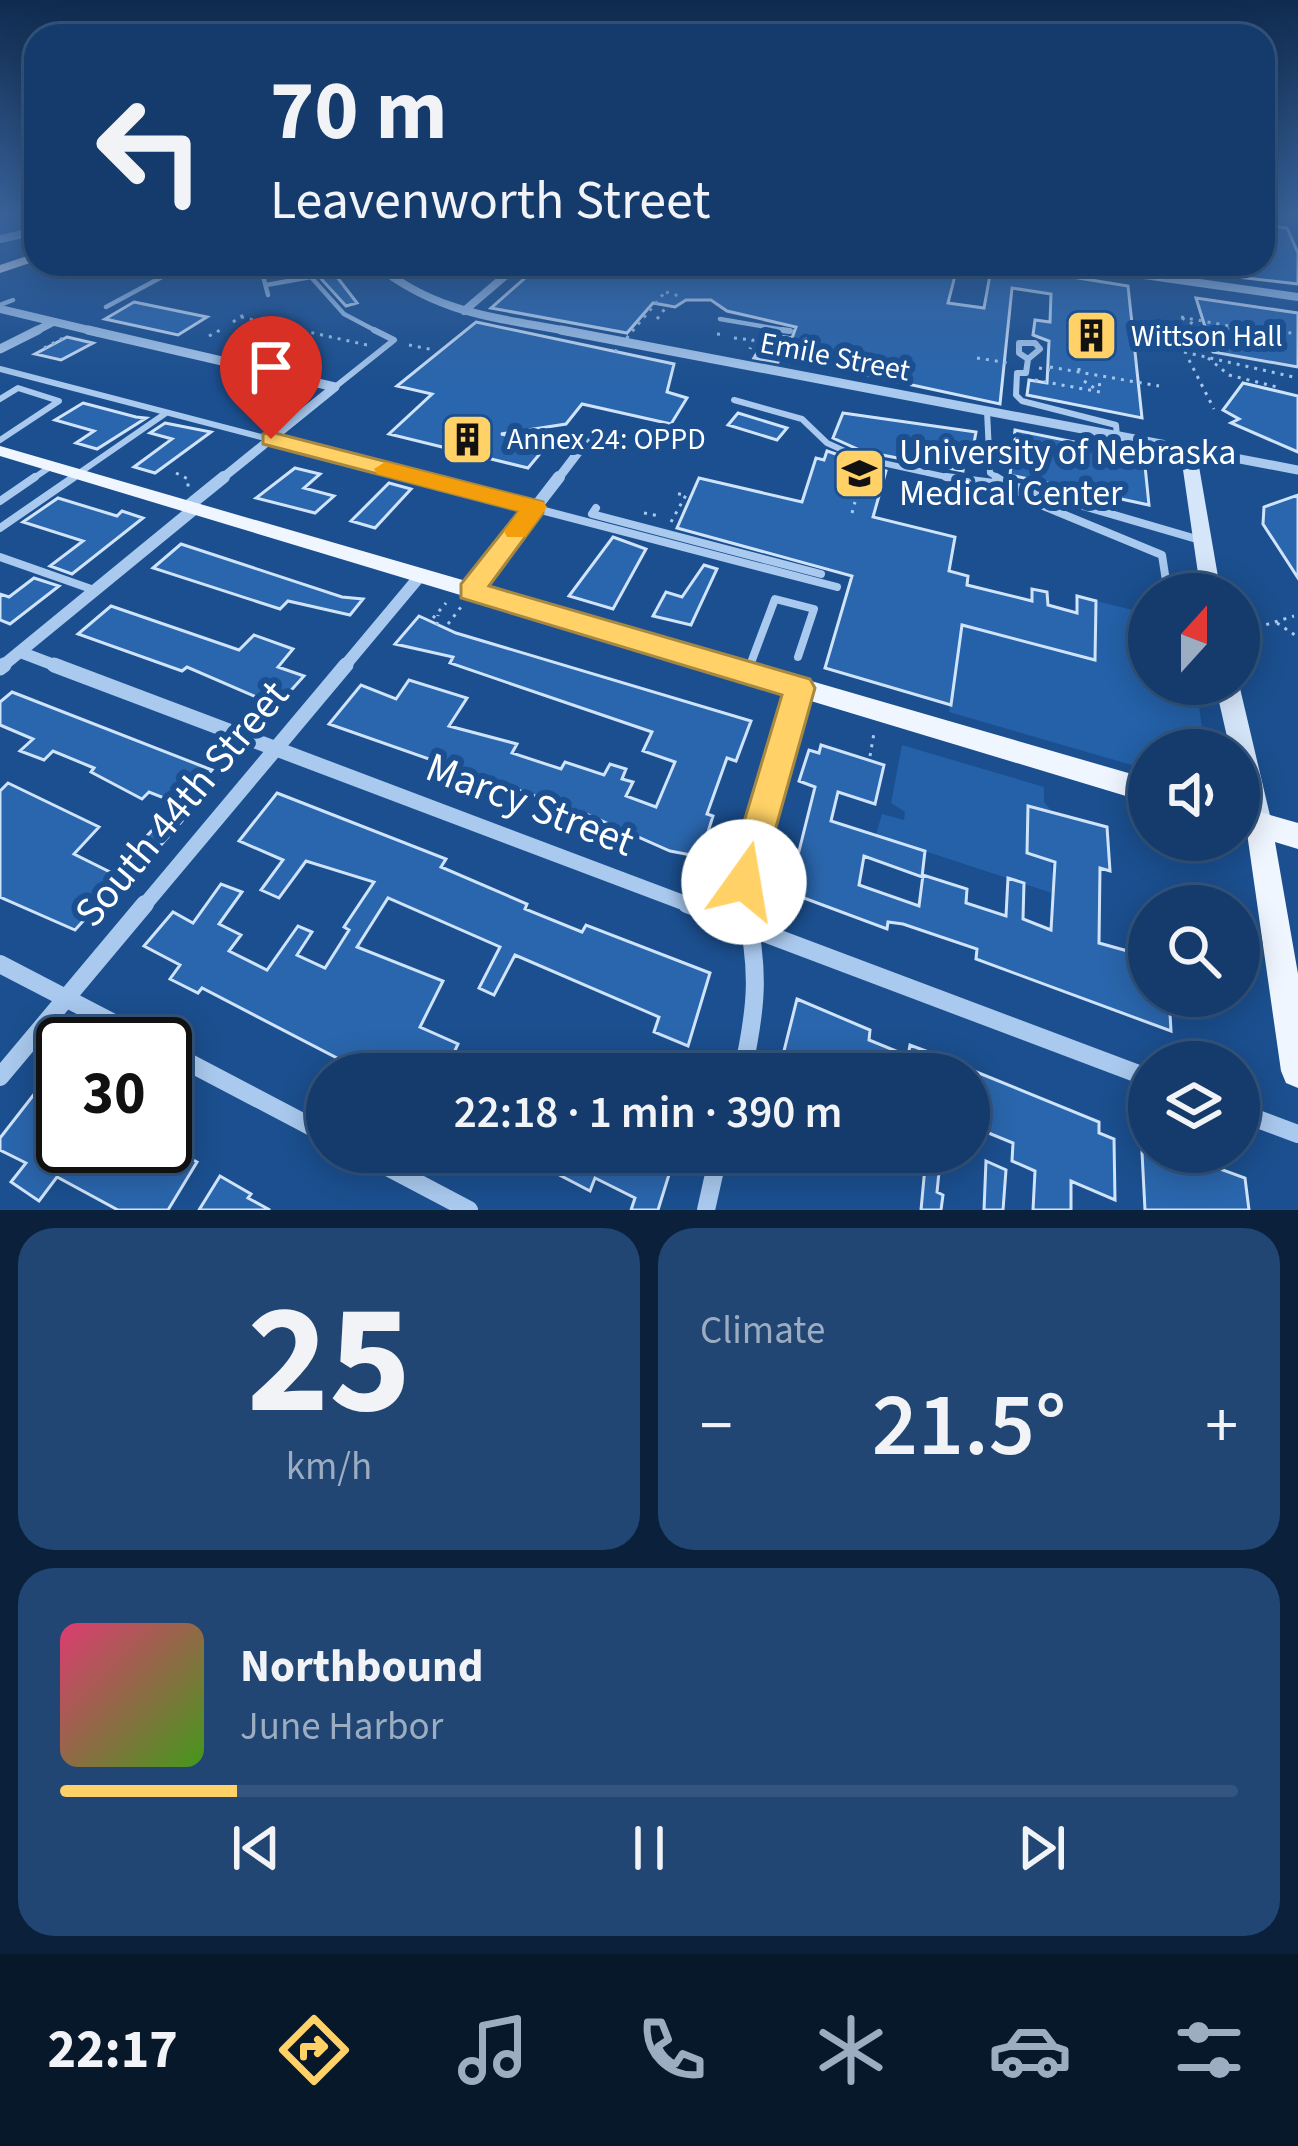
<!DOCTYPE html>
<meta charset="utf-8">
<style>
body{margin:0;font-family:"Source Sans 3",sans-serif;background:#214673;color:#f1f3f6;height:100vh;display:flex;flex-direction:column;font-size:45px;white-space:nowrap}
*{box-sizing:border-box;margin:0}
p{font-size:39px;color:#9dadc1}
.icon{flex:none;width:66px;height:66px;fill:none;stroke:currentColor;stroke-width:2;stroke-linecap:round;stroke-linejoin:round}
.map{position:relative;height:1210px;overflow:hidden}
.sheet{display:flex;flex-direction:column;gap:18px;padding:18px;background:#0b203b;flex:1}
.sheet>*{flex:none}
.top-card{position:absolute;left:24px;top:24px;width:1251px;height:252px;border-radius:36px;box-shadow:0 6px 30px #0003,0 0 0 3px #33557e;background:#143b6b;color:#f1f3f6;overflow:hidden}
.needle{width:78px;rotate:21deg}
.tools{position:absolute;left:1128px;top:573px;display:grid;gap:24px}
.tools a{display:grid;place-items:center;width:132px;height:132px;border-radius:50%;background:#143b6b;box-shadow:0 6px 30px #0003,0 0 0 3px #33557e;font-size:60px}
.speed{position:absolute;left:36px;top:1017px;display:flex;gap:24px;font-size:60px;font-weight:700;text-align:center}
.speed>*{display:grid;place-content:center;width:156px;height:156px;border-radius:50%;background:#143b6b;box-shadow:0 6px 30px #0003,0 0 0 3px #33557e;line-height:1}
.speed .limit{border:6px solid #111;border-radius:18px;background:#fff;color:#111}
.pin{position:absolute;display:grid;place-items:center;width:102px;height:102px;color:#fff;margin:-123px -51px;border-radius:50% 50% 50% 0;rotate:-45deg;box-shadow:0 0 12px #0007}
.pin .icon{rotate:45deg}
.me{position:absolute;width:132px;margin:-66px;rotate:13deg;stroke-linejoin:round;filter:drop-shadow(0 0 9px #0008)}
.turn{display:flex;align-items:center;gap:42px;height:252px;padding:0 48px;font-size:54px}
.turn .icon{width:156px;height:156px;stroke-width:2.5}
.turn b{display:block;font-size:84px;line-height:102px}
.big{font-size:90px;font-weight:600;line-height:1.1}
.sheet .tile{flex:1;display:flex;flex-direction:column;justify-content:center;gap:18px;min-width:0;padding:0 42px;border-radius:36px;background:#214673}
.sheet .dial{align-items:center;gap:0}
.dial b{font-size:156px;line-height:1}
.song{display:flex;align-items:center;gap:36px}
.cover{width:144px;height:144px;border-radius:18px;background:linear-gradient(135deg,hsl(340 70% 55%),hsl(100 70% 35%))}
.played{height:12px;border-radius:6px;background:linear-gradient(90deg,#ffd166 15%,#33557e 15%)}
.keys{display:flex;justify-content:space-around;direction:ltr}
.heat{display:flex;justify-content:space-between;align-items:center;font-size:66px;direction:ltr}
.sheet .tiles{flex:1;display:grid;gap:18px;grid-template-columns:1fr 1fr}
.tile:last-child{grid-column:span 2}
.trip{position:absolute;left:306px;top:1053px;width:684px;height:120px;border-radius:60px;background:#143b6b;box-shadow:0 6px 30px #0003,0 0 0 3px #33557e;font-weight:600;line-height:120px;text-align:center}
.tabs{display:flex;height:192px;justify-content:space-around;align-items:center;background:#08182b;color:#9dadc1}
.tabs .icon{width:84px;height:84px}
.tabs .current{color:#ffd166}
.tabs b{font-size:54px;color:#f1f3f6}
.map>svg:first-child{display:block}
</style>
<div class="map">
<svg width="1298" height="1210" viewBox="0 0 1298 1210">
<rect width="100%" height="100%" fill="#1b4f8f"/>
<path fill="#2461a8" d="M1096,601L1149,614V684H1196L1205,750H1149V770L949,712L962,625L1094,660Z
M902,745L1044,787V802L1051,810L1028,806L1027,853L1051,861L1055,894L876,835L882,814L904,820L905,812L891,803Z"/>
<path fill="#2a66ad" stroke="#cfe3fa" stroke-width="3" d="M1263,225L1287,228L1298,253V284L1201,273L1202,264H1263Z
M267,264H327L357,303L346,306L314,271L270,277Z
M402,264H462L469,277L402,273Z
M541,264H958L948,303L984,308L992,264L1128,286L1142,418L1027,395L1029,380L1047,383L1049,341L1033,335L1035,320L1050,322L1051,294L1012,288L1000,404L847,371L850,364L784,351L778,362L754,358L768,334L792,338L796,327L727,311L711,300H686L675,307L653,303L627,333L491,308Z
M1196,298L1298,313V367L1213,352Z
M134,302L207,317L178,335L105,319Z
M476,322L674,364L667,392L687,398L671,424L582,404L566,424L501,434L548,444L528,468L389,434L432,394L397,386Z
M67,337L93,343L61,360L35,354Z
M1243,383L1298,396V452L1231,423L1239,419L1223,410Z
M83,403L136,417L146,418L97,449L76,443L94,431L55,420Z
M738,413L787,428L777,440L728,425Z
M843,413L976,432L972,454L965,453L963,471L862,451L833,438Z
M165,423L211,432L155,473L134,467L172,439L150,433Z
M1015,430L1144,456L1149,505L1010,475Z
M827,451L886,471L873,517L955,537L949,571L968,576L967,585L1032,601V589L1047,592L1048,605L1077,613V596L1096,601L1095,660L962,625L951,705L825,668L852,576L677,528L699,478L802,502L816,458L824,460Z
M295,468L320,474L304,488L334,496L315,513L256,498Z
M389,483L411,489L375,528L351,521Z
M1298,495V578L1263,524L1264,507Z
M58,498L117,516L122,511L143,518L72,574L50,566L83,541L23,522Z
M613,537L646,549L613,609L569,596Z
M181,544L342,597L363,599L350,615L288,601L280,609L153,568Z
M704,565L717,569L691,625L653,616L666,592L682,597Z
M34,578L59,586L10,624L0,620V594L9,597Z
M111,606L239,650L254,635L293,649L278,667L304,676L277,706L187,667L182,671L78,634Z
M419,616L456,633L751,721L736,761L727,758L707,814L713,816L707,835L718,839L712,859L670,851L586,814L329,724L361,685L396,699L409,680L467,698L449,726L517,744L512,753L561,769L565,762L604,775L610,764L626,769L622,779L633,782L626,796L656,807L675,762L643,751L652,732L450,663L453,657L395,644Z
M12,692L212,770L206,777L217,781L140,869L124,861L177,803L149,792L142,799L91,772L94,768L53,751L44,760L20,751L33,739L0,725V702Z
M821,745L884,765L875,804L838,792L831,821L925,851L922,877L864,856L859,885L919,906L923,875L967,889L966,903L1006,916L1008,878L1024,883L1023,919L1051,930L1055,862L1027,853L1028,806L1107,827L1110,871L1100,868L1099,943L1149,957V996H1169L1171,1031L976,959L977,949L903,924L888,922L887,929L777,888L788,847L799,851L815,787L799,781L809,750L819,753Z
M8,783L99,827L74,854L122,878L75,930L0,897V791Z
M277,793L446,859L441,867L527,904L525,909L582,932L586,925L710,973L688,1046L654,1032L659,1017L515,955L494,995L479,988L500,947L388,898L357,947L443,981L420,1027L458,1044L451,1059L483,1074H368L202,988L198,993L170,979L180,965L144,946L173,912L193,923L221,884L242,892L219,924L241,935L229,951L267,970L298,926L312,932L297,955L325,968L349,930L344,927L374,882L306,861L279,898L261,890L283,860L239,841Z
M797,999L870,1030L869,1040L908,1056L910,1045L934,1054L931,1074H836L784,1051Z
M63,1057V1146H168L197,1162L168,1210H118L57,1177L39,1201L11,1182L26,1163L0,1150V1138Z
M969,1069L1099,1122V1133L1114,1139L1115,1200L1071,1181V1210H1033L1035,1171L1012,1161L1013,1143L969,1125Z
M555,1152H646L672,1165L658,1210H631L635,1198L595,1178L590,1191L548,1169Z
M921,1152H941L937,1192L943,1195L941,1210H921L925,1167L920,1165Z
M1142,1152H1174L1245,1178L1249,1210H1145Z
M986,1161L1006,1170L1003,1210H984Z
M220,1176L251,1194L248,1198L270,1210H199Z"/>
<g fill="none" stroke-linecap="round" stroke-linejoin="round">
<path stroke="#a9c9ee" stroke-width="3" stroke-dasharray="3 6" stroke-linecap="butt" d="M619,266L616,269L627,272
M666,292L682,297
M241,317L367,345
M1181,317L1267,333
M1182,318L1212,334
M657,319L667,306
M233,322L248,312
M1220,332L1235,327
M717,334L726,335
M209,336L224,328
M1278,336L1276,331L1290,333L1288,328
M1184,337L1206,331
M734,338L753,340L750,349
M409,345L434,350
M44,348L63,338
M1184,352L1298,378
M977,358L1009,363
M1208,358L1229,375L1277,387
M1189,360L1214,409
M1050,367L1159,386
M1039,368L1050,370
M1079,368V375
M1035,380L1100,392L1099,377
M1084,381L1097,390
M176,473L188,479V488
M644,513L660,516
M852,513L855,502
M671,522L686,495L674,493
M433,618L446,603
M1240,619L1265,625L1294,616
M1277,623L1298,637
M448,624L461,607
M437,625L438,615
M870,756L874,733"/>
<path stroke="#a9c9ee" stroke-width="4.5" d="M260,264L268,295
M266,285L311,277L344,314L380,333
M0,305L13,300
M106,307L186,264
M720,319L790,331"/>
<path stroke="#a9c9ee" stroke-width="6" d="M782,330L790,331
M1019,343H1035L1040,349L1028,359L1019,353Z
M1028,359L1026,373H1017L1016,395L1022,401L1116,425L1117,436
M0,369L426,480
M335,387L394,340L374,330
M0,399L18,388L59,401L0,440
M734,400L802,419L827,443L860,458L960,480
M987,411L990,473L1001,480
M31,480L50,467
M69,480L166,413"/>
<path stroke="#a9c9ee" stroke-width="8" d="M414,477L837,587
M946,477L1010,485L1036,503L1162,555L1168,594
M996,477L1004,482
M1018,487L1200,540
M0,501L35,477
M596,508L592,514L821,574
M0,528L74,477
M0,557L94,590
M749,668L775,599L814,609L798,657"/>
<path stroke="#a9c9ee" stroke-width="9" d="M748,671L750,665"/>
<path stroke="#a9c9ee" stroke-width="8" d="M0,239L36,231
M375,264C440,316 498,317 577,333
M1066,264L1298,297
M0,309L101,333
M464,311L519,264
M32,333L53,322"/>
<path stroke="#a9c9ee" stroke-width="9" d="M88,330L335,387
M561,330L1298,470
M0,349L38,330
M220,480L335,387
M557,480L586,442"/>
<path stroke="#a9c9ee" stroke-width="12" d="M187,507L224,477
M471,591L559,477
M20,652L62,668
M0,668L194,509
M343,668L420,576"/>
<path stroke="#a9c9ee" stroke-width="15" d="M54,665L695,907
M0,668L4,665
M143,907L346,665
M746,907L747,856L800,688"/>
<path stroke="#a9c9ee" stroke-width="18" d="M687,904L1149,1078
M0,964L154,1044
M165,1050L327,1135
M742,1074C757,1007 760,971 745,904
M0,1077L145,904
M1239,1112L1298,1134
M359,1152L469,1210
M706,1210L719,1152"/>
<path fill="#d6e6fa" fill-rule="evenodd" d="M1151,264H1163V280H1155Z
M1188,444L1196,449L1221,594H1201L1180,449Z
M1215,684H1239L1272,824L1268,833L1259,836L1250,833C1238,806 1239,779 1239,750H1230Z"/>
<path fill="#f0f6ff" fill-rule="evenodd" d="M36,253V261L0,273V265Z
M0,446L1149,779V803L0,456Z
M1239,806L1298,823V849L1275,842L1298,974V1088L1286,1083L1281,1071L1247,833L1239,830Z"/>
<path stroke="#a9c9ee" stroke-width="3" stroke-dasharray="3 6" stroke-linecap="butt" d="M615,352L665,292"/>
</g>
<linearGradient id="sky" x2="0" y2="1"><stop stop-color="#0f2b4f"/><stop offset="0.56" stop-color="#39639b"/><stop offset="1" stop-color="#39639b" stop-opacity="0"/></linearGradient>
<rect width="1298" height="385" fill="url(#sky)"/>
<path fill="#ffd166" stroke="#a68842" stroke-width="3" d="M271,432L543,502V513L489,586L810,679L815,688L757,895L744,900L731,895L726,882L782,695L461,598V584L519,511L263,444V434Z"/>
<path fill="#f59e0b" d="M385,462L543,502L547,507L525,537H507L504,531L519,511L377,474L374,469Z"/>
<defs>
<symbol id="building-square" viewBox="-11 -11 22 22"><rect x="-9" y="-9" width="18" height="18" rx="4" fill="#ffd166" stroke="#1b4f8f"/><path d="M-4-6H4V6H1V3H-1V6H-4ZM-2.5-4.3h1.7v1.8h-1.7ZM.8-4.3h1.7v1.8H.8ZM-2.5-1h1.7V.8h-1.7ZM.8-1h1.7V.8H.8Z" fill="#111"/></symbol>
<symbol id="university-square" viewBox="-11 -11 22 22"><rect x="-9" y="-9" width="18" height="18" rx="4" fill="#ffd166" stroke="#1b4f8f"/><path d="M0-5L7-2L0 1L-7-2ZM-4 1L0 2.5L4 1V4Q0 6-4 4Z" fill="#111"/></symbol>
</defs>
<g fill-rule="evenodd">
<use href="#building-square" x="1062" y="306" width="59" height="59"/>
<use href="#building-square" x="438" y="410" width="59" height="59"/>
<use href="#university-square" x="830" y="444" width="59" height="59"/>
</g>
<g text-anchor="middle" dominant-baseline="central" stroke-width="12" stroke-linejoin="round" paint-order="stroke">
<g font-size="30" fill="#fff" stroke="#1b4f8f" text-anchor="start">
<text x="1131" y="336">Wittson Hall</text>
<text x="507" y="439">Annex 24: OPPD</text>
</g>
<g font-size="30" fill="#fff" stroke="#1b4f8f">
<text transform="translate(835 357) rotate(11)">Emile Street</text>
</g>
<g font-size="36" fill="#fff" stroke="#1b4f8f" text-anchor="start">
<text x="899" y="452">University of Nebraska<tspan x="899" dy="41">Medical Center</tspan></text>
</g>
<g font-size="42" fill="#fff" stroke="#1b4f8f">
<text transform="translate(182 804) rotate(-50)">South 44th Street</text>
<text transform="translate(530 805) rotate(21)">Marcy Street</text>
</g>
</g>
</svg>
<div class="tools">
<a><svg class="needle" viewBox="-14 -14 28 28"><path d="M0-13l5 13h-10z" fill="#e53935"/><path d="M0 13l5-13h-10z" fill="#9dadc1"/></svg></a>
<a><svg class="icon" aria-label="sound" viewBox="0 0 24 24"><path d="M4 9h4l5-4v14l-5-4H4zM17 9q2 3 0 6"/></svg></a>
<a><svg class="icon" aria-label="search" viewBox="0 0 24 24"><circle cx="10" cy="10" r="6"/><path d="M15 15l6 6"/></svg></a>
<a><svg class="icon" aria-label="layers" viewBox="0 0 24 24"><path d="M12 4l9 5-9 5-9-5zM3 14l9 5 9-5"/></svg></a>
</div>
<div class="speed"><div class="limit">30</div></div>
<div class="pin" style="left:271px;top:439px;background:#d93025"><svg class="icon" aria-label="arrive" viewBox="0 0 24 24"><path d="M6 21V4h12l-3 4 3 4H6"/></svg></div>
<svg class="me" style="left:744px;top:882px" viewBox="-20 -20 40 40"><circle r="19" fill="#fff"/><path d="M0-13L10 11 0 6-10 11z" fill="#ffd166"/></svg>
<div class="trip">22:18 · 1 min · 390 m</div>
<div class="top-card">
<div class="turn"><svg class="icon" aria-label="left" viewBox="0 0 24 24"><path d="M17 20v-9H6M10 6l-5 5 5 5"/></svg><div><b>70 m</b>Leavenworth Street</div></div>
</div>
</div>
<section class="sheet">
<div class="tiles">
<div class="tile dial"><b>25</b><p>km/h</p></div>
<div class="tile"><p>Climate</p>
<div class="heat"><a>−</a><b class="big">21.5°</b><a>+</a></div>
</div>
<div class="tile">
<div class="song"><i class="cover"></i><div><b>Northbound</b><p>June Harbor</p></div></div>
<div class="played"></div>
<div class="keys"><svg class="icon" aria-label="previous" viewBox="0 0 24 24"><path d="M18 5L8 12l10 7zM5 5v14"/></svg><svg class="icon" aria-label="pause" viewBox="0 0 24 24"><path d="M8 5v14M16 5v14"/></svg><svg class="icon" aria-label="next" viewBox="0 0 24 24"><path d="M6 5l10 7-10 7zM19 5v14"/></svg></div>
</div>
</div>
</section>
<nav class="tabs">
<b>22:17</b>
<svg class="icon current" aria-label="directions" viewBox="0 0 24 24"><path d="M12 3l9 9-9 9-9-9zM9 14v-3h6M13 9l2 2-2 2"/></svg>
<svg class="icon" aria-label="music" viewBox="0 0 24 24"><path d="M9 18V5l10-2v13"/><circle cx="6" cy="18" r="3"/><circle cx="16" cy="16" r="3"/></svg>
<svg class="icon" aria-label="phone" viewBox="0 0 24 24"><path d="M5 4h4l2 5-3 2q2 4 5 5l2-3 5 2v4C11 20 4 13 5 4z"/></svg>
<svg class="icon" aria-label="climate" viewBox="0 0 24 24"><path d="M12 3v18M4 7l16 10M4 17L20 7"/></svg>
<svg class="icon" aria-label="car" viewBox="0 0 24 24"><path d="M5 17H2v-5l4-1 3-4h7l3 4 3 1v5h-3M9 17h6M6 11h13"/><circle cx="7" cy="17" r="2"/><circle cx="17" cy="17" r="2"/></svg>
<svg class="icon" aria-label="filters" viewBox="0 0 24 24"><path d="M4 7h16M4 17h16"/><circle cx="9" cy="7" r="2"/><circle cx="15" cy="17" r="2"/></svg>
</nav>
